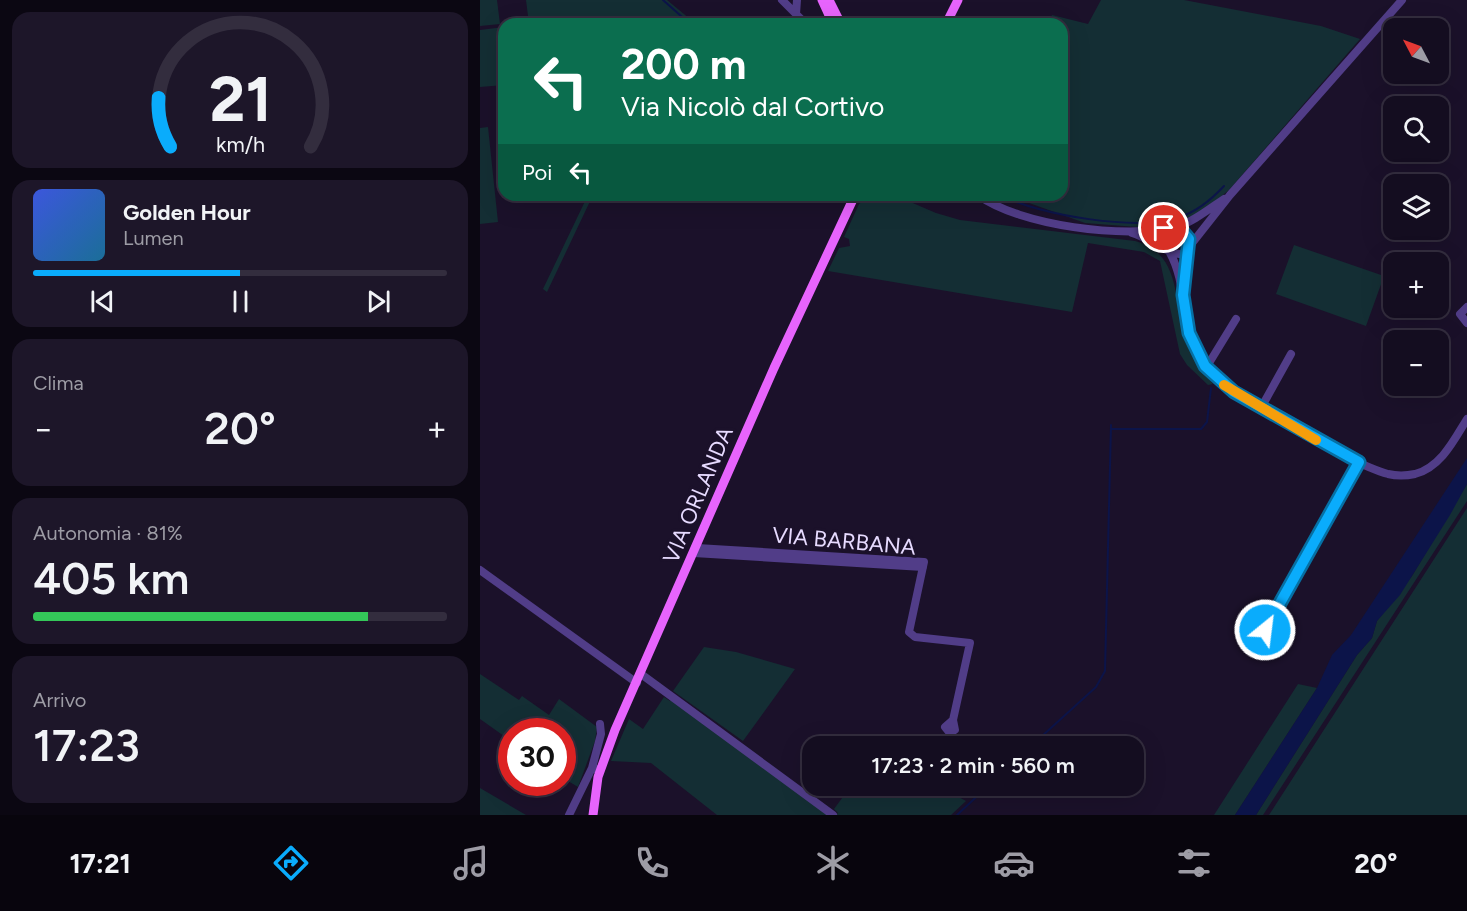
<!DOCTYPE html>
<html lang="it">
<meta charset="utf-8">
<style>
body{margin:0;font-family:Figtree,sans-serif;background:#1d1629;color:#f1f3f6;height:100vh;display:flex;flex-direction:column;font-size:22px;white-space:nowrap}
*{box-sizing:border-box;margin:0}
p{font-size:20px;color:#9d9ca5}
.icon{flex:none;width:33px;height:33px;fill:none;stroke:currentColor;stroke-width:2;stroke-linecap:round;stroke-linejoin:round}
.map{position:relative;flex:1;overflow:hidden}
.sheet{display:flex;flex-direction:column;gap:12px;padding:12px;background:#0b0712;width:480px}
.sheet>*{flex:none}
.banner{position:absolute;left:18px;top:18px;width:570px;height:183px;border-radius:18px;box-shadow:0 6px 24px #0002,0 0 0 2px #332d3e;background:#0b6e4f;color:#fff;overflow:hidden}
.needle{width:39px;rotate:311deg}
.fabs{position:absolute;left:903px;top:18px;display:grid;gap:12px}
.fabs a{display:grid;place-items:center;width:66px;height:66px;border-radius:12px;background:#140d20;box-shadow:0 6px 24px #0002,0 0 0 2px #332d3e;font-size:30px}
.speed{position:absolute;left:18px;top:718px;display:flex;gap:12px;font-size:30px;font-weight:700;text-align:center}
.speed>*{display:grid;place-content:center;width:78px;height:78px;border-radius:50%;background:#140d20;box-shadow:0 6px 24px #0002,0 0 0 2px #332d3e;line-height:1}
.speed .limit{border:9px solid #d22;background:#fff;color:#111}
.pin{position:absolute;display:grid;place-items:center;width:51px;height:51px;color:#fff;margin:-26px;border:3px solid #fff;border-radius:50%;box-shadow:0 2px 6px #0007}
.me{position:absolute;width:66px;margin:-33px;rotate:29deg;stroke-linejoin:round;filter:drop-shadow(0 0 4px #0008)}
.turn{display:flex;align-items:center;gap:21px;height:126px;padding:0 24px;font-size:27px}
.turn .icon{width:78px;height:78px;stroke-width:2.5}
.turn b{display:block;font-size:42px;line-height:51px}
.then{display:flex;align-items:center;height:57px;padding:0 24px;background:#0003;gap:12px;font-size:22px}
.big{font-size:45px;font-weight:600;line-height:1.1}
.sheet .tile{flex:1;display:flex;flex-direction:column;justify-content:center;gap:9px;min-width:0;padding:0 21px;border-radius:18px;background:#1d1629}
.sheet .dial{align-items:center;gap:0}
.dial svg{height:156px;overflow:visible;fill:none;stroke:#332d3e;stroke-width:7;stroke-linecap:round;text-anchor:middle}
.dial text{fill:#f1f3f6;stroke:none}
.song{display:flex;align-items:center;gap:18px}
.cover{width:72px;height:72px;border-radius:9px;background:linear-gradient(135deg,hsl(230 70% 55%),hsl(200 70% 35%))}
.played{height:6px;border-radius:3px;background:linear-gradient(90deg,#0aacfc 50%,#332d3e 50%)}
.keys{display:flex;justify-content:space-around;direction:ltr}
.heat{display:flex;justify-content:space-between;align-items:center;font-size:33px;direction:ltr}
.charge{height:9px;border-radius:4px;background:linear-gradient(90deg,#34c759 81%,#332d3e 0)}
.trip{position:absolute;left:322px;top:736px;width:342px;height:60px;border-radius:18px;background:#140d20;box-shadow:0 6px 24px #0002,0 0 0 2px #332d3e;font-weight:600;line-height:60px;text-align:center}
.tabs{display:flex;height:96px;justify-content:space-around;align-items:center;background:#08050d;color:#9d9ca5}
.tabs .icon{width:42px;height:42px}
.tabs .active{color:#0aacfc}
.tabs b{font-size:27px;color:#f1f3f6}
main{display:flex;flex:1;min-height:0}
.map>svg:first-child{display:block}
</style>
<main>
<section class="sheet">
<div class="tile dial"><svg viewBox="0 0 100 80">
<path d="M14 69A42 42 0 1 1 86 69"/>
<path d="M14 69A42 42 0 0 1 8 44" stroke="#0aacfc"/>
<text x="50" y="56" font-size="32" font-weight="700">21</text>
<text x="50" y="72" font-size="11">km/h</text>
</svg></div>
<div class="tile">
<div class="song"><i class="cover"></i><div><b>Golden Hour</b><p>Lumen</p></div></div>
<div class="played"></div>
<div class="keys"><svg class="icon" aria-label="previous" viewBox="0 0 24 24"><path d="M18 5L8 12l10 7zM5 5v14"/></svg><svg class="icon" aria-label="pause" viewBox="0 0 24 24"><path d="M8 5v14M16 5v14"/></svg><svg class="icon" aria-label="next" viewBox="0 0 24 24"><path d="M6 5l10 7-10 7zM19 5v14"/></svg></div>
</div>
<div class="tile"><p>Clima</p>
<div class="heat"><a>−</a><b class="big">20°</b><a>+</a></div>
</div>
<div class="tile"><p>Autonomia · 81%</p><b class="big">405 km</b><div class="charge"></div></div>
<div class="tile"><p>Arrivo</p><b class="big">17:23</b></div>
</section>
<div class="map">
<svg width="987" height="815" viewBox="0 0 987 815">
<rect width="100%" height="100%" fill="#1b112a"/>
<path fill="#142e34" d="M0,0H17L20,24L0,26Z
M46,0H187L216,24H49Z
M621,0H704L841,26L880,39L749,190L722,212L701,221L681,226L657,227L605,223L527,195H582V24H568L572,15L608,24Z
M24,27V85L0,87V30Z
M8,127L18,222L0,224V128Z
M108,195H113L67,292L63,289Z
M392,195H414L456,213L480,220L655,241C702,253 693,302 706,341C712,357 723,371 733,384L728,385L707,365L700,354L680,261L664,252L608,243L592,312L348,271L359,248L370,246L369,239L364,237L379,204Z
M814,245L904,276L886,326L796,294Z
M987,484V501L783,815H776L877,655L892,638L897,621L932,576Z
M987,508V815H789Z
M224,647L256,652L315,669L263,741L193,691Z
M0,674L39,700L42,696L69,715L79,699L117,727L115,741L98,787L83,778L82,732H32L31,741L0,719Z
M818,684L837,688L755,815H734Z
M184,697L190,701L192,698L349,815H237L171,763L131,761L149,719L163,729Z
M371,786H458L486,801L471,815H356L358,813L354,809Z
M0,788L46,815H0Z"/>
<path fill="#0c1449" d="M987,458V484L970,515L920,595L897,621L892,638L877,655L776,815H755L837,688L852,655L871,635Z"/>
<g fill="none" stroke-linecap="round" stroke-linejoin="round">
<path stroke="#0c1449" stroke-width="2" d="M183,0L210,24
M520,195C559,215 658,232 700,217C718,211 731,200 744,186
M631,429H721L727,422L731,388
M550,747L616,687L625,671L631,425
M477,815L508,786"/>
<path stroke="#513d88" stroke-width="8" d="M302,0L326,24
M316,14L317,0
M498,195C540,226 645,239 696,227C713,222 729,209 744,199
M696,227C718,236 704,266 703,285
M652,233C669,238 690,256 704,254L708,251
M709,247L750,195L922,0
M690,253C708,285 700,326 719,358C739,391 868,463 908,474C916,476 926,476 935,474C961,467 974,440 987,419
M987,307L980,314L987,323
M726,368L756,319
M781,408L811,354
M217,548L444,562L429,632L435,637L490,643L473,720L465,727L469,732L475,730L473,720
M214,553L443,567
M0,570L157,683
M785,630L879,462
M161,674L353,815
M112,768L121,734L120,724
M89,815L112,768L120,770"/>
<path stroke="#e764fd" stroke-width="9" d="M342,0L353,24
M349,0L361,24
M466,24L478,0
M113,815L118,777L135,730L294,368L375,195"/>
</g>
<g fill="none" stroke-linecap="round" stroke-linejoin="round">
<defs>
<path id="route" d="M684,228L699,227L709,239L703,295L709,333L725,366L754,392L879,462L785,630"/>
</defs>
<use href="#route" stroke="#0670a4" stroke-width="15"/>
<use href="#route" stroke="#0aacfc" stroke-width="10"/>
<path stroke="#f59e0b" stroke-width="10" d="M744,385L836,440"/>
</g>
<g text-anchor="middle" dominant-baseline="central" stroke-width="6" stroke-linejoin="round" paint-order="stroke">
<g font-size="22" fill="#e7dbff" stroke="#1b112a">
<text transform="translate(218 495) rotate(-67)">VIA ORLANDA</text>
<text transform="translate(364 541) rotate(5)">VIA BARBANA</text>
</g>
</g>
</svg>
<div class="fabs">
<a><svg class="needle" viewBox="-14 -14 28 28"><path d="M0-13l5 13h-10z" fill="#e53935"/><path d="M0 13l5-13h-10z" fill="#9d9ca5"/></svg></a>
<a><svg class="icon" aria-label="search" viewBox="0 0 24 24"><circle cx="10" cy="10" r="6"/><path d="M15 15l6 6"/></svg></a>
<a><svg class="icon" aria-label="layers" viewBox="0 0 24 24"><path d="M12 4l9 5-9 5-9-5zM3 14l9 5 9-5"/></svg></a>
<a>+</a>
<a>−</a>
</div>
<div class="speed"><div class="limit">30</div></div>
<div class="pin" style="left:684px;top:228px;background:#d93025"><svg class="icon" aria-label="arrive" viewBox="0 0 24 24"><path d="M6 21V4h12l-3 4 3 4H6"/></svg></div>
<svg class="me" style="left:785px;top:630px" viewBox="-20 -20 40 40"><circle r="17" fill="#0aacfc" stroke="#fff" stroke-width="3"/><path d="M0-11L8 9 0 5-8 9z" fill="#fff"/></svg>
<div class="trip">17:23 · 2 min · 560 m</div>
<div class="banner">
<div class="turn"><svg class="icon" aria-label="left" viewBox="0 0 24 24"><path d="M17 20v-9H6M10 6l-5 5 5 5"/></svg><div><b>200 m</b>Via Nicolò dal Cortivo</div></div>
<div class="then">Poi<svg class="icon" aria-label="left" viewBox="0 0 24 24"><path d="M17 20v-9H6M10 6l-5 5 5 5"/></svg></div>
</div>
</div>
</main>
<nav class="tabs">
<b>17:21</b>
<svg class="icon active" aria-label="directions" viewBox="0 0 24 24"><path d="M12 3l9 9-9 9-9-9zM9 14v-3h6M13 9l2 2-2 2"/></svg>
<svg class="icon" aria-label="music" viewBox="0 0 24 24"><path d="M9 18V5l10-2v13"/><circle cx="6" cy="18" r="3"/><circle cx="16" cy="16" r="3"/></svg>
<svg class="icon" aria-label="phone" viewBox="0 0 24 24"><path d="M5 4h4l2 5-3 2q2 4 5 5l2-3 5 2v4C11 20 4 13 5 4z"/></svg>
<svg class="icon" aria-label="climate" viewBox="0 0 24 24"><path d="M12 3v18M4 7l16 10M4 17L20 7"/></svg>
<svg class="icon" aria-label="car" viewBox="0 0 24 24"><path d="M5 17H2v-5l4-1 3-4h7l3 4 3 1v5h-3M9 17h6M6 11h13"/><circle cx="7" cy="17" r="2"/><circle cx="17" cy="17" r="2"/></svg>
<svg class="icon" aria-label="filters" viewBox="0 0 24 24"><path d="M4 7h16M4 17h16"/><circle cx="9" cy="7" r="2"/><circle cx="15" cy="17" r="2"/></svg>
<b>20°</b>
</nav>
